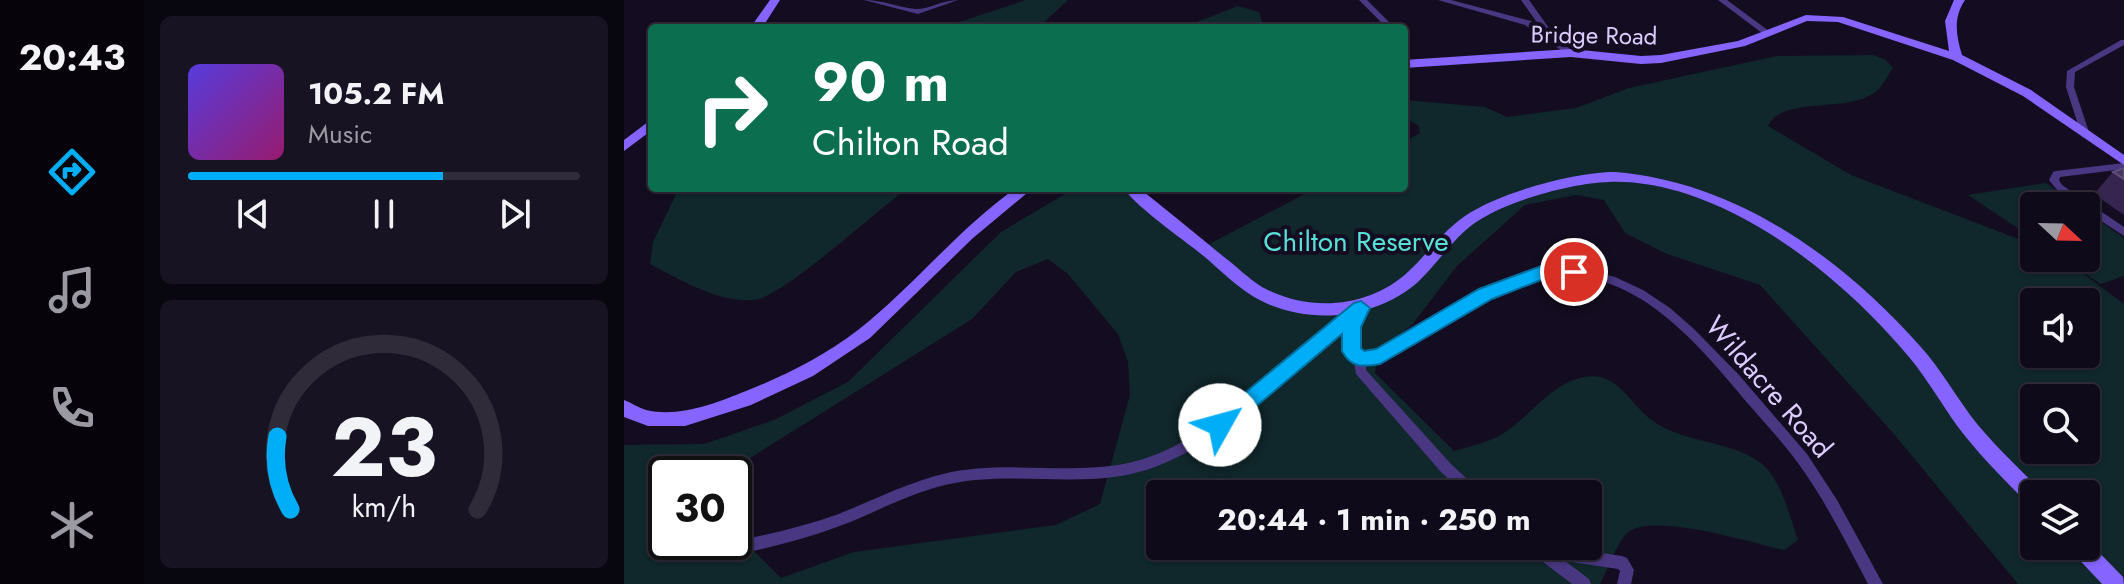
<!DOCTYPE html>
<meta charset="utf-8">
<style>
body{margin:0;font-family:Jost,sans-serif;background:#181322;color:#f1f3f6;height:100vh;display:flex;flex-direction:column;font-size:30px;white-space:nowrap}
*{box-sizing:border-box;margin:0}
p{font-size:26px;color:#9b9aa2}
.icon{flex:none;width:44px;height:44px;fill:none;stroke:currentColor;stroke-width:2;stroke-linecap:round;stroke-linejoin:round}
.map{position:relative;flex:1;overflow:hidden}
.sheet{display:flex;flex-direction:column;gap:16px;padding:16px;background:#08060e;width:480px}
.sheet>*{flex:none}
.guide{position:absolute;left:24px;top:24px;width:760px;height:168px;border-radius:8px;box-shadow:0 2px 6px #0004,0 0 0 2px #2f2b38;background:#0b6e4f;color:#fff;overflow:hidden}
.needle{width:52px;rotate:112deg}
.fabs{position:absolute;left:1396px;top:192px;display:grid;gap:16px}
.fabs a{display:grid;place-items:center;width:80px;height:80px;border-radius:8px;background:#0f0a19;box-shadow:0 2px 6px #0004,0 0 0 2px #2f2b38;font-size:40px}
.speed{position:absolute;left:24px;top:456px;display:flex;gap:16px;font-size:40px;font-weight:700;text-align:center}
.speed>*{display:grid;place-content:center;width:104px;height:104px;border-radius:50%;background:#0f0a19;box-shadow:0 2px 6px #0004,0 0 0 2px #2f2b38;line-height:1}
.speed .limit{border:4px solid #111;border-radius:12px;background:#fff;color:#111}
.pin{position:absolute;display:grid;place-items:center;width:68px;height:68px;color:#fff;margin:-34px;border:4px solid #fff;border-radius:50%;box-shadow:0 2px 8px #0007}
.me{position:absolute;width:88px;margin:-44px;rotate:52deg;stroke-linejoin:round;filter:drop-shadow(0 0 6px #0008)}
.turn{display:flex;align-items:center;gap:28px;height:168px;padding:0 32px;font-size:36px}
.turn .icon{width:104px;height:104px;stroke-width:2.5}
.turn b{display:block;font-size:56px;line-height:68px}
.sheet .widget{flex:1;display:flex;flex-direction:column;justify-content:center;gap:12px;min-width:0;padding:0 28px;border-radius:12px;background:#181322}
.sheet .dial{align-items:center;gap:0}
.dial svg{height:208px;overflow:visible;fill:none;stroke:#2f2b38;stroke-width:7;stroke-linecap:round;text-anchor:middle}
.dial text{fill:#f1f3f6;stroke:none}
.song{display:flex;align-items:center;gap:24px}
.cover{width:96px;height:96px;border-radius:12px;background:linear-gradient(135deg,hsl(250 70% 55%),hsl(320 70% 35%))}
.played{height:8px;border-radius:4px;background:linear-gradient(90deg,#00aef8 65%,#2f2b38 65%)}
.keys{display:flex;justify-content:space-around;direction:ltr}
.trip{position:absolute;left:522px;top:480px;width:456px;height:80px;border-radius:8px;background:#0f0a19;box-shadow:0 2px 6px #0004,0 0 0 2px #2f2b38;font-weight:700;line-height:80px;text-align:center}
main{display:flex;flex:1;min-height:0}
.tabs{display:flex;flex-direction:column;width:144px;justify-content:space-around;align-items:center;background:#06040a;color:#9b9aa2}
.tabs .icon{width:56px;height:56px}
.tabs .selected{color:#00aef8}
.tabs b{font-size:36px;color:#f1f3f6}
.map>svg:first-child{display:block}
</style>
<main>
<nav class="tabs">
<b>20:43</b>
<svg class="icon selected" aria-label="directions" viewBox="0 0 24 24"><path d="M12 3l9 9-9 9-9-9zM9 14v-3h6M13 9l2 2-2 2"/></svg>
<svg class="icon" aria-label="music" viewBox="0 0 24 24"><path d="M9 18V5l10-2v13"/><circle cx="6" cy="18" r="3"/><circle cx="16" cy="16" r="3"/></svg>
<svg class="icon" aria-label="phone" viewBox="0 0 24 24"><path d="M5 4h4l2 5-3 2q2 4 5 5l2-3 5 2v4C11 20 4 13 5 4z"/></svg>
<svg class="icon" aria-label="climate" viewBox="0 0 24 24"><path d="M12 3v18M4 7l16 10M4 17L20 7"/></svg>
</nav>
<section class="sheet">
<div class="widget">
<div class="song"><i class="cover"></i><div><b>105.2 FM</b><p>Music</p></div></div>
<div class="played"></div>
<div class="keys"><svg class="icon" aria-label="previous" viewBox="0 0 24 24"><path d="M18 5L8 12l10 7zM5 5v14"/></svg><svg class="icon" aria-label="pause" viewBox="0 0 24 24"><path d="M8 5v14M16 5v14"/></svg><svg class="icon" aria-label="next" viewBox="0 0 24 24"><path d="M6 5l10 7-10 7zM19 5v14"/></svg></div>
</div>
<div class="widget dial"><svg viewBox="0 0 100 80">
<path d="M14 69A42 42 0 1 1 86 69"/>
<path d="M14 69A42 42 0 0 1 9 41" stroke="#00aef8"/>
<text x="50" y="56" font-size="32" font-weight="700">23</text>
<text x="50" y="72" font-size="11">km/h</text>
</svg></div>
</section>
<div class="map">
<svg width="1500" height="584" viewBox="0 0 1500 584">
<rect width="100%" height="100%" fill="#140d21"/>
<path fill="#10272b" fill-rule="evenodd" d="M402,0H444L414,28H317Z
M614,6L635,12L640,28H530L573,22Z
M1249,55L1262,60L1269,68C1264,75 1258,88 1250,93C1222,113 1158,96 1144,126L1227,175L1410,245V258H1462V211L1500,238V276L1477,284L1449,266L1500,304V584H1394L1269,433L1136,285L1043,254L1001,233L980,200L952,195L901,205L833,266L788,325L755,350L751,373L830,451C843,447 858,444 871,438C903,423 924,383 961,377C994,371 1007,406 1029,421C1062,444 1106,440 1137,463C1157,479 1166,517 1174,540L1160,550C1129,543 1024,510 1002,534C991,547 984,569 976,584H0V445L80,444L150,420L224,382L377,232L451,188H498L574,250L692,188H780V142L796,133L794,125L780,118V100L861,107L883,117L952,108L1005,88L1153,56ZM424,259L444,274L494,334L504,362L506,395L476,504L432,525L230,552L157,578L110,531V542H42V474L110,475L115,465L348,319L392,272ZM1410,302H1462V354H1410ZM1410,398H1462V450H1410ZM536,494H964V546H536ZM1410,494H1462V546H1410Z
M1422,183L1455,206H1410V239L1344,195Z
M55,188H284C254,209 158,298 130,300C95,303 56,280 26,264L29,242Z"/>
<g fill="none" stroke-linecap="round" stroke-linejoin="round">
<path fill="#493781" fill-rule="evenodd" d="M240,0C258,0 273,7 291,9C303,10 319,0 334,0L294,14Z
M735,0H743L771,28H763Z
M814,0H827L907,21L917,28L897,0H905L932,38L951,53L950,55H944L901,25Z
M1094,0H1103L1149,34L1142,36Z
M1497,40H1500V45L1451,72L1450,87L1466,135L1461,138L1458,137L1442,87L1443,71Z
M1500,163V169L1436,177L1435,180L1438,185L1500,227V236L1462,211V206C1448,206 1433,191 1425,180L1429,172L1432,171Z
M517,188H531C527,193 516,197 510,195L508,193Z
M923,267L956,268L991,277L1019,290L1046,308L1070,329L1115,375L1183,454L1213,500L1259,584H1244C1224,546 1205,508 1181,473C1165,449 1146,429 1127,407C1081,353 1023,278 945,276C933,275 921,275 909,278C871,289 835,314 801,334C782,346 764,359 742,364V370L827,464L855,490L857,494H841L817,472L732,374L730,362L721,351L722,326C704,340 687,354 670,369C617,415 563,468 490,477C434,484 376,472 321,485C283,494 249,514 213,527C178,540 143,548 107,556L102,554L100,549L102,544L107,542C142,535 178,527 212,515C248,501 282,483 319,474C377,460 436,474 494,465C562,454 612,404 662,362C685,342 709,324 733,305H741L743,308L733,327V349L738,355L753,352C808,321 861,281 923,267Z
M910,546H932L998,556L1003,558L1010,570L1007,584H993L996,571L994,569L941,561L965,579L967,584H948L910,555L908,550Z"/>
<path fill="#8664ff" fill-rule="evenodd" d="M146,0H156L138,28H126Z
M1330,0H1341C1329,18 1332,35 1338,55L1407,90L1500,155V165L1399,96L1329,60L1214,22L1183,21L1121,46L1037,63L1017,64L947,57L780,68V60L947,49L1017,56L1037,55L1114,41L1182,15L1219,17L1325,51L1321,21Z
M28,119V130L0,151V140Z
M991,172C1112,182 1217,257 1296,346C1318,370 1333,399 1354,425C1373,448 1396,469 1417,491L1418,494H1410V506L1403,503C1382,481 1360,460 1341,436C1321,411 1306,382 1285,357C1228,289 1148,222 1063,194C1038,186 1011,181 985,182C947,183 878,202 848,225C827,241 813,264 794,282C749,322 674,327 624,293C609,283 596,270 582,258C558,238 518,212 499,188H515C544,211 572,234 600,257C612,266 625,279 638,287C685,313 746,308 785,271C804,253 819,231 841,216C874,193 950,172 991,172Z
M392,188H409L349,238L246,338L189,376L127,405L61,426H24L0,417V400C8,403 15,408 22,410C55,418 92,403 122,391C162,375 200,356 234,330C290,286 334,229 392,188Z
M1462,539L1499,577L1500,584H1478L1449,553L1446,546H1462Z"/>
</g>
<path fill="#36264f" d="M1500,168V215L1470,194L1489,172Z"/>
<path fill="#483862" stroke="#5f4f7b" stroke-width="2" d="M1500,168V179L1489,172Z"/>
<path fill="#00aef8" stroke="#0071a1" stroke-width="2" d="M920,265H950L959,272L950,278H922L868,299L756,364C738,367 727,368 718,351V334L603,431L596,434L589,431L586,425L589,419L730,303L737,301L746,308L737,327V348L740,351L752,349L855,289Z"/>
<g text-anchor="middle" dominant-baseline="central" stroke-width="8" stroke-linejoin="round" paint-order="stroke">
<g font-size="24" fill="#ddcdff" stroke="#140d21">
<text transform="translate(970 35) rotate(1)">Bridge Road</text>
</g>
<g font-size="28" fill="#58e0d8" stroke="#140d21">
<text x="732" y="241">Chilton Reserve</text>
</g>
<g font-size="28" fill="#ddcdff" stroke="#140d21">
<text transform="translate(1145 387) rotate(49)">Wildacre Road</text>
</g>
</g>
</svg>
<div class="fabs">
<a><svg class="needle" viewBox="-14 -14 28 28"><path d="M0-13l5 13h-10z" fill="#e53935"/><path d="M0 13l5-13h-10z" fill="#9b9aa2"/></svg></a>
<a><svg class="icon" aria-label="sound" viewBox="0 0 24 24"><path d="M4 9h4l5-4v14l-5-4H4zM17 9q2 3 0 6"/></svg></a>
<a><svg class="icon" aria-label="search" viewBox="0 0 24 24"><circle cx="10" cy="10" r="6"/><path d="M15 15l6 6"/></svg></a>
<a><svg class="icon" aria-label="layers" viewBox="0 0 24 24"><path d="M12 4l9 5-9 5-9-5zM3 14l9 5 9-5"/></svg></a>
</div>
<div class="speed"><div class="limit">30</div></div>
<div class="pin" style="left:950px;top:272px;background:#d93025"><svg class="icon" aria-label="arrive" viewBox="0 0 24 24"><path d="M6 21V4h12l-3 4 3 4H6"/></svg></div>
<svg class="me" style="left:596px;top:425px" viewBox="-20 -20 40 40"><circle r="19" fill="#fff"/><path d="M0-13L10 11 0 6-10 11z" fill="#00aef8"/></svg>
<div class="trip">20:44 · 1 min · 250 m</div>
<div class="guide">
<div class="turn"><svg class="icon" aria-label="right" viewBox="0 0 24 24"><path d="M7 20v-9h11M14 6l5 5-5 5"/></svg><div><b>90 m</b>Chilton Road</div></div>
</div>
</div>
</main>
